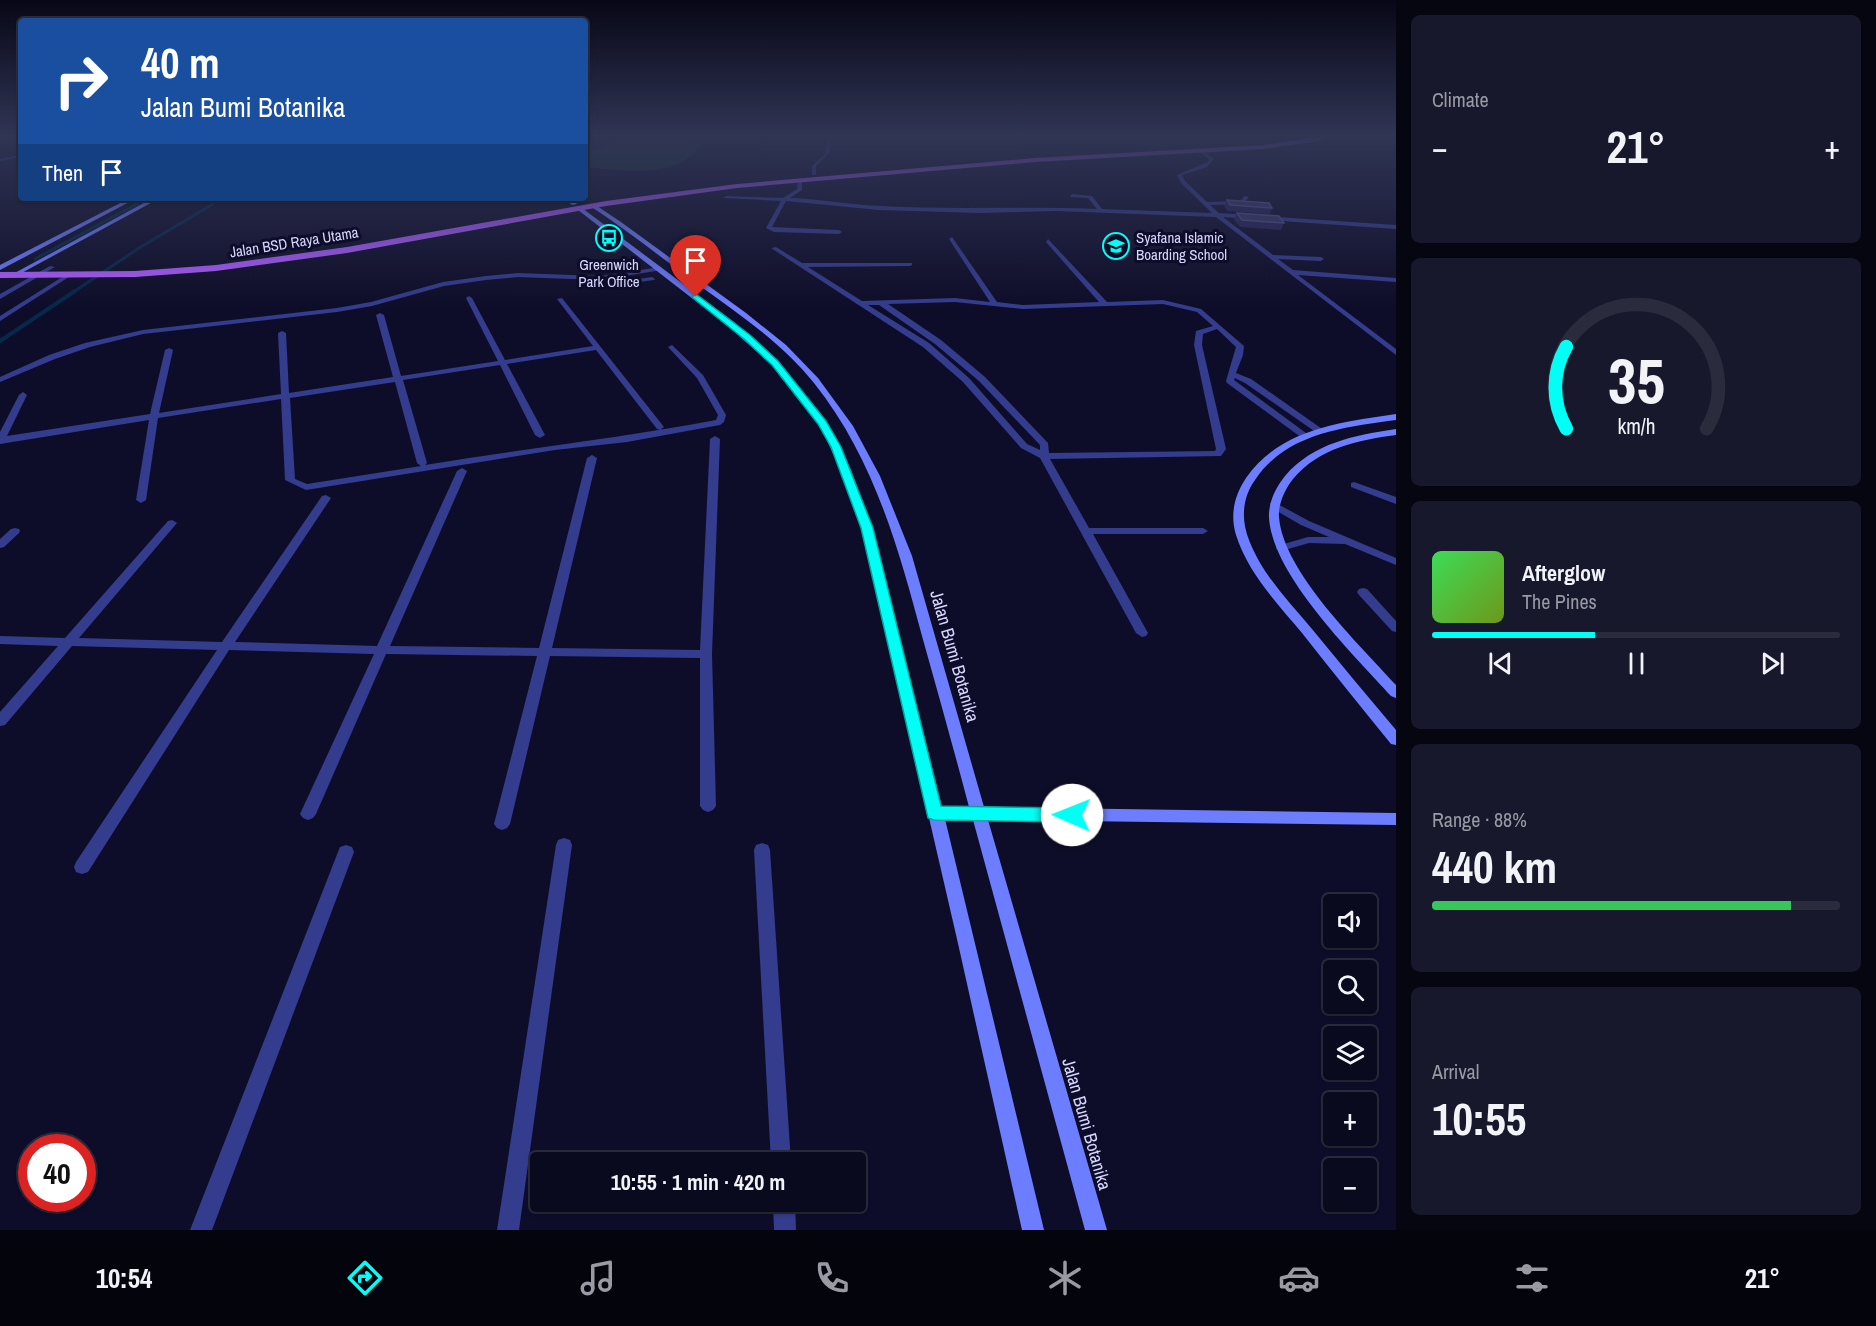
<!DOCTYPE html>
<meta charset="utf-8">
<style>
body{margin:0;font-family:"Archivo Narrow",sans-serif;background:#18182c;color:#f1f3f6;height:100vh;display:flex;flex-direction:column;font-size:22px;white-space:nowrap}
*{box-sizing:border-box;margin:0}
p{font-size:20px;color:#999aa4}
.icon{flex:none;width:33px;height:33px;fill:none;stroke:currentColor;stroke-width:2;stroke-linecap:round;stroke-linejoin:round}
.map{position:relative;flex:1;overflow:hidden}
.panel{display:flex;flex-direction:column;gap:15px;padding:15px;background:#060611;width:480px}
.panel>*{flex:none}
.banner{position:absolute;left:18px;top:18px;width:570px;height:183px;border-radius:6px;box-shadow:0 2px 4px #0004,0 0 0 2px #2a2b3d;background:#1a4fa0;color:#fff;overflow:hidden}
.buttons{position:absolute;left:1323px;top:894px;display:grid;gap:12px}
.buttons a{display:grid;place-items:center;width:54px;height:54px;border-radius:6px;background:#0a0a1f;box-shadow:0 2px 4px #0004,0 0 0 2px #2a2b3d;font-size:30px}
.speed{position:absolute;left:18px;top:1134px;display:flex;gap:12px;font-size:30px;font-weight:700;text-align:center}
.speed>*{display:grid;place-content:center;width:78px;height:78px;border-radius:50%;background:#0a0a1f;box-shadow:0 2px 4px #0004,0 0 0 2px #2a2b3d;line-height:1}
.speed .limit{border:9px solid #d22;background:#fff;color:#111}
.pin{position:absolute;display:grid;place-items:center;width:51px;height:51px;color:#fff;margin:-62px -26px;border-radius:50% 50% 50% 0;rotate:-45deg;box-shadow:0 0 6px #0007}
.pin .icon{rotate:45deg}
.me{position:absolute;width:66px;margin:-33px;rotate:271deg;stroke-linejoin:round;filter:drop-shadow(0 0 4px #0008)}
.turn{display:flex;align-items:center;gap:21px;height:126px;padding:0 24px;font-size:27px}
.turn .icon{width:78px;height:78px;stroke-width:2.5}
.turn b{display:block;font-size:42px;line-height:51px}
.then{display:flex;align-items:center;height:57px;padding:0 24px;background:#0003;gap:12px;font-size:22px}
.big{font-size:45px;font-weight:800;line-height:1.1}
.panel .widget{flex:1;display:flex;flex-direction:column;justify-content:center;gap:9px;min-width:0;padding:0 21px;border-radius:9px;background:#18182c}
.panel .dial{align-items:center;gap:0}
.dial svg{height:156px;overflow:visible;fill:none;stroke:#2a2b3d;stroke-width:7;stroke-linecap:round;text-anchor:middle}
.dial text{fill:#f1f3f6;stroke:none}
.song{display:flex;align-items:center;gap:18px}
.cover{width:72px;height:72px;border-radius:9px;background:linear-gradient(135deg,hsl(130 70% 55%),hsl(80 70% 35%))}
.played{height:6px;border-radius:3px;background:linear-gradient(90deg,#02fff6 40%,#2a2b3d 40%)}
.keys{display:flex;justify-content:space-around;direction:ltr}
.heat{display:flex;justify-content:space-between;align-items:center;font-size:33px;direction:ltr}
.charge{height:9px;border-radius:4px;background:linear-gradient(90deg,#34c759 88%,#2a2b3d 0)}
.trip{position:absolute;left:530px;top:1152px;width:336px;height:60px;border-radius:6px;background:#0a0a1f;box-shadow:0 2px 4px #0004,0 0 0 2px #2a2b3d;font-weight:800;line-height:60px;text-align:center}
.tab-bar{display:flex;height:96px;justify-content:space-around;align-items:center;background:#04040c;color:#999aa4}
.tab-bar .icon{width:42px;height:42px}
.tab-bar .selected{color:#02fff6}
.tab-bar b{font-size:27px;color:#f1f3f6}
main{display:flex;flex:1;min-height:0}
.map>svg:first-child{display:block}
</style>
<main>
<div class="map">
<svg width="1396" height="1230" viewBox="0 0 1396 1230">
<rect width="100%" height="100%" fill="#0e0d29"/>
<path fill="#10342e" d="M624,135H693L687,143L701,144C678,181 622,170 585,167V150L599,149Z"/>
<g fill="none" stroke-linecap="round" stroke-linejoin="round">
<path stroke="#05284b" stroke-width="2" d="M134,205L147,198
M210,205L222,198"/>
<path stroke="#05284b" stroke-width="3" d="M35,259L137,204
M72,293L139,248L213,204"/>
<path stroke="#05284b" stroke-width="4" d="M0,341L75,291"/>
<path fill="#343c8d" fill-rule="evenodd" d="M826,135L832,137L830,152L816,166V175H812V166L825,154L828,137Z
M1199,148L1214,159L1207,167L1182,175L1185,181L1207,202L1241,201L1244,196L1249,197L1243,204L1210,205L1219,213L1396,225V229L1223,217L1273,255L1321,257L1324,259L1321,261L1278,259L1293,270L1396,278V282L1298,275L1396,349V355L1216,217L1056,211L979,213L879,210L786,201L772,227L839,230L842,232L839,234L774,232L766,228L781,201L723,198L726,196L783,198L797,189L798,180L800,179L802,180V190L790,198C821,199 851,205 881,206C953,210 1025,206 1097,209L1088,198L1070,197L1072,194L1092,196L1102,209L1212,213L1181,183L1177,175L1208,162L1209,159L1197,150Z
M21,155V157L0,161V159Z
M952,237L997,302L1023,305L1099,302L1046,242L1048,239L1107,302L1163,300L1201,309L1244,346L1243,355L1236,373L1251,379L1325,431L1320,434L1317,433L1245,383L1235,378L1234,380L1310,436L1308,438H1302L1227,383L1226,381L1236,347L1217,329L1203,334L1202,345L1226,449L1221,456L1050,459L1089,528H1203L1208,531L1203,534H1093L1148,633L1146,636L1142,637L1136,633L1040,458L1021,448L963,382L923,347L771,248L776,247L802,263H912V265L910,266L808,267L862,301L955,298L990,302L949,239ZM955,302L1023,309L1163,304L1197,312L1213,326L1196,331L1194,345L1216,449L1215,451L1049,453L1048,443L985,377L941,340L888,304ZM868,305H879L935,344L979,381L1040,445V450L1027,444L969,378L929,343Z
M50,266L55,267L0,299V294Z
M660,267L662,268V270L600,280L518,277L486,280L444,286L372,306L337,312L143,334L90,347L55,359L0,382V377L49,355L85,343L143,330L337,308L371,302L443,282L486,276L518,273L600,276Z
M67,274L72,275L0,321V316Z
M652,277L655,279L654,280L601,287L598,285Z
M469,296L472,298L505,360L593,346L557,299L562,298L664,427L660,430L657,429L596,350L507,364L545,435L540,438L535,435L500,365L403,380L427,463L425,465C522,449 620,438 716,420L718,415L697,378L668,347L672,345L703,375L726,415L724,422L720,425L627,442L555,450L306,490L285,480L281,399L158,418L146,500L141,503L136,500L149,420L0,444V432L19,395L23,392L27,395L7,436L150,414L165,350L169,348L173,350L159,413L281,394L278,333L282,331L286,333L289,393L393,377L376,315L380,313L384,315L401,376L498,361L466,298ZM395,382L417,463L421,466L307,484L295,479L290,398Z
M715,436L720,439L712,654L716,806L713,810L708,812L703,810L700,806V658L550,656L510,824L507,828L502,830L497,828L494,824L537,656L386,654L316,814L313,818L308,820L303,818L300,814L374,654L229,650L88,872L82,874L76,872L74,867L76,862L217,650L72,646L5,725L0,726V712L58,646L0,644V636L65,638L168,521L172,520L177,523L79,638L222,642L322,496L326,495L331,498L235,642L377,646L457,471L462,468L467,471L390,646L539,648L587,458L592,455L597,458L552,648L700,650L710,439Z
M1354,482L1396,497V504L1351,487V483Z
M1274,502L1309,521L1396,558V565L1345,544L1309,543L1281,551L1277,550L1276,548L1277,546L1308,537H1329L1301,525L1270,507V503Z
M15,528L19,529L20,531L19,533L4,547L0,548V539L11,529Z
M1363,588L1367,589L1396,621V632L1392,631L1359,595L1357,592L1359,589Z
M564,838L570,840L572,845L519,1230H497L556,845L558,840Z
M762,843L768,845L770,850L791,1162H771L754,850L756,845Z
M346,845L352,847L354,852L212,1230H190L338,852L340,847Z
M773,1202H795L796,1230H774Z"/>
<path fill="#6d7dff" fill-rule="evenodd" d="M130,198H137L0,270V265Z
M153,198H160L16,276L11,275Z
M563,198H569L577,204L572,205Z
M593,206H597L621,222L746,313L786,345L818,378L853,426L880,476L912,556L984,807L1396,813V825L988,820L1107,1230H1085L973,820L945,819L1044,1230H1022L957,939L862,528L841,470L819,424L772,365L728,326L578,210V208H582L734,322L778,361L827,423L851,470L872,528L942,807H969C954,750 938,693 922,636C898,546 873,457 814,383C782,343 740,315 700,286C664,260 630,232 593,208Z
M1396,414V420C1345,427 1286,433 1255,480C1242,498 1241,520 1249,540C1262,574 1288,601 1312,629C1340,663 1368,697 1396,730V745L1391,744C1361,707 1331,670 1302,633C1277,603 1248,573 1236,535C1230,515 1234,496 1246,478C1280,429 1341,422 1396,414Z
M1396,429V435C1358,440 1319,448 1293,479C1285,489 1278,504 1279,517C1283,572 1360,645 1396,685V698L1391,696C1353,654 1273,576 1269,518C1268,503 1276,487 1285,476C1313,443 1355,435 1396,429Z"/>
<path fill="#ad5dff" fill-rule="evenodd" d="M1327,135H1340L1313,142L1263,149L1035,162L737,188L606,206L347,253L216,271L135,277L0,278V272L135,271L216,265L347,247L606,201L737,184L1035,158L1263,145Z"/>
</g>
<path fill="#282459" d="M1227,200L1272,208L1270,214L1228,211L1224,207Z
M1237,213L1284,223L1281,230L1240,227L1234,220Z"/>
<path fill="#3b376a" stroke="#535082" stroke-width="1.5" d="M1227,200L1269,203L1272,208L1230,205Z
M1237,213L1279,216L1284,223L1242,220Z"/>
<linearGradient id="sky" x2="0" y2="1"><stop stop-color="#080717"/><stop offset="0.44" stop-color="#303554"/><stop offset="1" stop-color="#303554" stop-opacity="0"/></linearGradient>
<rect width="1396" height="308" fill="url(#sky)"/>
<path fill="#02fff6" stroke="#01a6a0" stroke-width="1.5" d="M696,294L750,335L778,361L826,421L841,447L873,528L941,806L1072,808L1079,810L1081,815L1079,820L1072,822L934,820L928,818L861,528L831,447L818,424L772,365L744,339L693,298L692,297Z"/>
<defs>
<symbol id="bus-ring" viewBox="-11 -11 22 22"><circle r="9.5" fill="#0e0d29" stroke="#02fff6" stroke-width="1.5"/><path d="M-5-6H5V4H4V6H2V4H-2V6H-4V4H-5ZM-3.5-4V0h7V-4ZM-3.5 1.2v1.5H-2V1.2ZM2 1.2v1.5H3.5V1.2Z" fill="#02fff6"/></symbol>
<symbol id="school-ring" viewBox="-11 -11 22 22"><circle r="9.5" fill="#0e0d29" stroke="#02fff6" stroke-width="1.5"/><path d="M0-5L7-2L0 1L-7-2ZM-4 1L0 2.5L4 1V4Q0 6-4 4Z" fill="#02fff6"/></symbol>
</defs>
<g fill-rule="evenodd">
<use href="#bus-ring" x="594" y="223" width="30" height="30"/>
<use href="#school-ring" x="1101" y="231" width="30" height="30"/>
</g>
<g text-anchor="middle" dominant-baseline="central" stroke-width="6" stroke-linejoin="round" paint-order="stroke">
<g font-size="15" fill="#d6d6ff" stroke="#0e0d29" text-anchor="start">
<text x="1136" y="237">Syafana Islamic<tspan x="1136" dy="17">Boarding School</tspan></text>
<text x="609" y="264" text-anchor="middle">Greenwich<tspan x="609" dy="17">Park Office</tspan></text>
</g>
<g font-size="15" fill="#d6d6ff" stroke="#0e0d29">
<text transform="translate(294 242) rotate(-9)">Jalan BSD Raya Utama</text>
</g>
<g font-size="18" fill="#d6d6ff" stroke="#0e0d29">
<text transform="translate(955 656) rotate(74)">Jalan Bumi Botanika</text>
<text transform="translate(1087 1124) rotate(74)">Jalan Bumi Botanika</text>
</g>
</g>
</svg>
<div class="buttons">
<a><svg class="icon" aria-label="sound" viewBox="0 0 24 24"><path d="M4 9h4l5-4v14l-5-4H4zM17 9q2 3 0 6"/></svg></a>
<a><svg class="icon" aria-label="search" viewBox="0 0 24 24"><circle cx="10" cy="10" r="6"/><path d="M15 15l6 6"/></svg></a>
<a><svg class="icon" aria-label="layers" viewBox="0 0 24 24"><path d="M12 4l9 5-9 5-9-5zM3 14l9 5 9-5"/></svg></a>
<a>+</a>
<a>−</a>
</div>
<div class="speed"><div class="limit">40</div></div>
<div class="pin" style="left:696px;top:297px;background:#d93025"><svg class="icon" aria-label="arrive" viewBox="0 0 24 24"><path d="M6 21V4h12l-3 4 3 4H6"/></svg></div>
<svg class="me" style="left:1072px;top:815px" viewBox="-20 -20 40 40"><circle r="19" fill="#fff"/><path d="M0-13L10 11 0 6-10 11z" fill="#02fff6"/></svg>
<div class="trip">10:55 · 1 min · 420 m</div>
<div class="banner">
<div class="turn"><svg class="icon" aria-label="right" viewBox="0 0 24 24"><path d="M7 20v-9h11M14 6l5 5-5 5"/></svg><div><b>40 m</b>Jalan Bumi Botanika</div></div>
<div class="then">Then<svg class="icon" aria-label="arrive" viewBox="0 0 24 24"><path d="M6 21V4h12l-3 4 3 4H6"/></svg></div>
</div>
</div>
<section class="panel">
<div class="widget"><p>Climate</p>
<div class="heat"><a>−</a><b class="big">21°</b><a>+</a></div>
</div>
<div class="widget dial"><svg viewBox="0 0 100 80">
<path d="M14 69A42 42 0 1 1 86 69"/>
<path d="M14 69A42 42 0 0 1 14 27" stroke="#02fff6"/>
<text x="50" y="56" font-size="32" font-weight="700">35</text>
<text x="50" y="72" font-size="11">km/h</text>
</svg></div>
<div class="widget">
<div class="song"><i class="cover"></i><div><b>Afterglow</b><p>The Pines</p></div></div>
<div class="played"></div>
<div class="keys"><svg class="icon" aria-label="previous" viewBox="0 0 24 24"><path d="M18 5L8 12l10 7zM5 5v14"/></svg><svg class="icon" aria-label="pause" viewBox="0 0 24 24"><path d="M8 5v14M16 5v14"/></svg><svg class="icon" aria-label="next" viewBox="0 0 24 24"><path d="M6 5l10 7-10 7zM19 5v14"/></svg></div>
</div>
<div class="widget"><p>Range · 88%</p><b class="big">440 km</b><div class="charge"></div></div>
<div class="widget"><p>Arrival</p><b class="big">10:55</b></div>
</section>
</main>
<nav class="tab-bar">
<b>10:54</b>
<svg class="icon selected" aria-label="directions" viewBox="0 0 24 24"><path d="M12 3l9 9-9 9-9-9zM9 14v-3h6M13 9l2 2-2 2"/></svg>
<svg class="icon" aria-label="music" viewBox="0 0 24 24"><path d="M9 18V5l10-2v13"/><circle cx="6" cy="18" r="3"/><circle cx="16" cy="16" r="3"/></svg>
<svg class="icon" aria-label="phone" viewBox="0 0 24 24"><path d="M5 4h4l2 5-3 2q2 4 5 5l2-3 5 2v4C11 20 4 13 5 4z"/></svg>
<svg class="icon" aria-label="climate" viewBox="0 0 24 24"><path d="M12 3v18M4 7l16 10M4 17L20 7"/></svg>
<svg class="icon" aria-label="car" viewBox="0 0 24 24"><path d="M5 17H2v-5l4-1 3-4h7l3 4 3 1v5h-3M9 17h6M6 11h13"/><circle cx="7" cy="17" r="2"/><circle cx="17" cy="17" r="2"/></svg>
<svg class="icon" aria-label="filters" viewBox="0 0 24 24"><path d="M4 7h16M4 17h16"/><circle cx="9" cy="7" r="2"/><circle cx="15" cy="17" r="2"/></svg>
<b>21°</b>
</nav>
